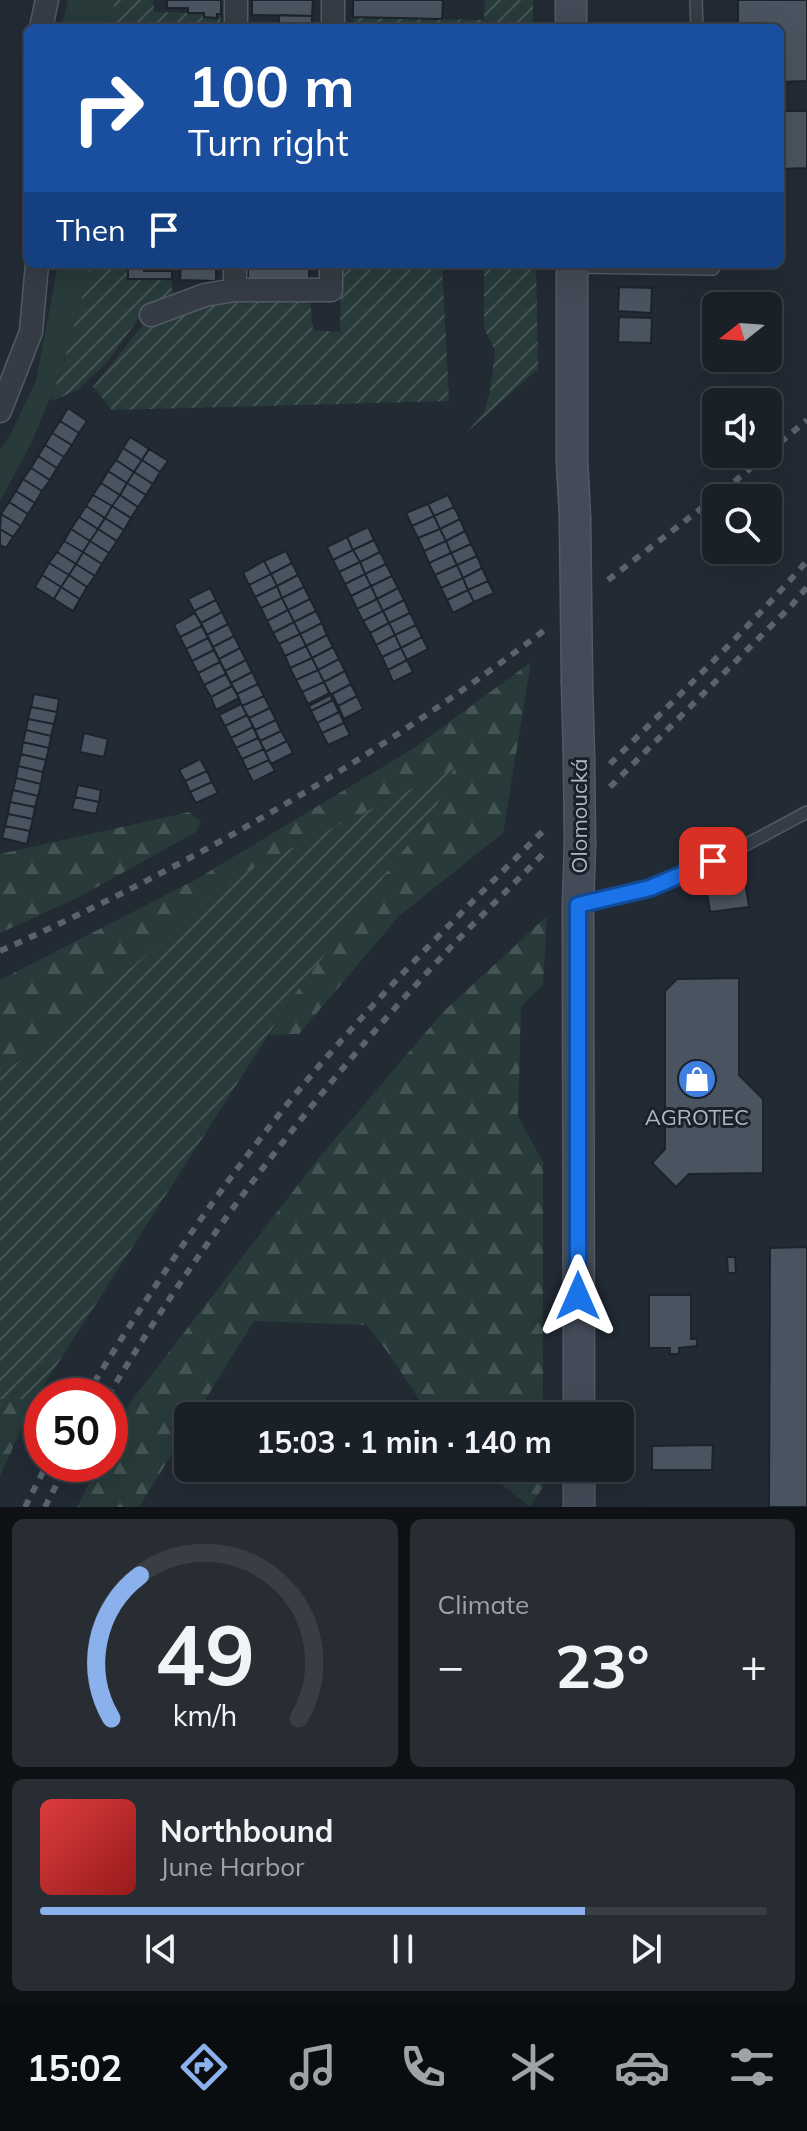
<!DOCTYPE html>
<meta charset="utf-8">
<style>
body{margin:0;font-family:Mulish,sans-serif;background:#272d33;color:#f1f3f6;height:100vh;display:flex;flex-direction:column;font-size:30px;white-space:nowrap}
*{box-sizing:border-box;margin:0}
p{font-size:26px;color:#9fa3a7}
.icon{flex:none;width:44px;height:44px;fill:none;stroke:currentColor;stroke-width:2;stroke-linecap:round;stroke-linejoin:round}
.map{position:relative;height:1507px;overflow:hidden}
.panel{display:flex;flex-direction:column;gap:12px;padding:12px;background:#0e1215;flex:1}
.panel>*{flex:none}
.top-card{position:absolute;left:24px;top:24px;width:760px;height:244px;border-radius:12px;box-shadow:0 8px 32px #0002,0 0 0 2px #383e44;background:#1a4fa0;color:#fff;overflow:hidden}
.needle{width:52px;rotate:253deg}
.controls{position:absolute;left:702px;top:292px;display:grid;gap:16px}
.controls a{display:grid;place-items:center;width:80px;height:80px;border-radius:12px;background:#1a2027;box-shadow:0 8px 32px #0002,0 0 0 2px #383e44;font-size:40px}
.speed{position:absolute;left:24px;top:1378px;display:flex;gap:16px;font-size:40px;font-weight:700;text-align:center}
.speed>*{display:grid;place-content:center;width:104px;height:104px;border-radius:50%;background:#1a2027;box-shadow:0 8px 32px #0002,0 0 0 2px #383e44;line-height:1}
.speed .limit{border:12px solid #d22;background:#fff;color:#111}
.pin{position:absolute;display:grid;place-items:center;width:68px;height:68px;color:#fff;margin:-34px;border-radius:16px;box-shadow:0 4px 12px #0006}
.me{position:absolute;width:88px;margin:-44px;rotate:0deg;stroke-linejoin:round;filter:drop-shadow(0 0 6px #0008)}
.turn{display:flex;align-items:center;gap:28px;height:168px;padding:0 32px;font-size:36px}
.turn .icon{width:104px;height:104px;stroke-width:2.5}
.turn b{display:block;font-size:56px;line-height:68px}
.then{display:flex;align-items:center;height:76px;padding:0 32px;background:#0003;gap:16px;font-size:30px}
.big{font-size:60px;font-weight:700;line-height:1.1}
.panel .card{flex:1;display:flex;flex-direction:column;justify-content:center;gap:12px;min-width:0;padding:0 28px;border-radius:12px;background:#272d33}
.panel .dial{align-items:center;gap:0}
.dial svg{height:208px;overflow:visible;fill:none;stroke:#383e44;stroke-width:7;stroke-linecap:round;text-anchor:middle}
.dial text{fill:#f1f3f6;stroke:none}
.song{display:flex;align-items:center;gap:24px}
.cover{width:96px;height:96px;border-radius:12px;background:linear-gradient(135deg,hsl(0 70% 55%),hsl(0 70% 35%))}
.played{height:8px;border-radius:4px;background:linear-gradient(90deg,#8ab1ec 75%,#383e44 75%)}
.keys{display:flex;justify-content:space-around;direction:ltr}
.heat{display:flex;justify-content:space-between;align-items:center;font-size:44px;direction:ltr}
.panel .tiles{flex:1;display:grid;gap:12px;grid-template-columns:1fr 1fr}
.card:last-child{grid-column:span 2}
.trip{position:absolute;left:174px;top:1402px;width:460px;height:80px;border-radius:12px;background:#1a2027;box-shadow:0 8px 32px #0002,0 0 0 2px #383e44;font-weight:700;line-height:80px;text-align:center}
.tabs{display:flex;height:128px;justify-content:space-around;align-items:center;background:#0a0d10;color:#9fa3a7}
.tabs .icon{width:56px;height:56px}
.tabs .on{color:#8ab1ec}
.tabs b{font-size:36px;color:#f1f3f6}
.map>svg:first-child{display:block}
</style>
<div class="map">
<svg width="807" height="1507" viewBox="0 0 807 1507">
<defs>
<pattern id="forest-firs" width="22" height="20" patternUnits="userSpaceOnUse" patternTransform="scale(2)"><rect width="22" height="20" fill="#283a3a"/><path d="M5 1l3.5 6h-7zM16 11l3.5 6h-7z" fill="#455455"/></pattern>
<pattern id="garden-furrows" width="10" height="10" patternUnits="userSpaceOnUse" patternTransform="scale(2)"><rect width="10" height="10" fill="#283a3a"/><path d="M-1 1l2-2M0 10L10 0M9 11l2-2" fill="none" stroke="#455455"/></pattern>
</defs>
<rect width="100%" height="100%" fill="#222a34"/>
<path fill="#283a3a" d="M68,0H115L109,28H61Z
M58,264H91L62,369L31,444L0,501V450L10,435L36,381Z"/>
<path fill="url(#forest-firs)" d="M531,662L503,833L399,916L299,1034L269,1035L292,998L32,1053L0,1074V980L195,880L414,748Z
M189,812L201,821L196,832L77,898L0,933V854Z
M547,916L543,985L521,1006L518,1116L543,1162V1416H430L387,1351L367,1325L254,1321L195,1416H188V1428L139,1507H77L99,1464H110V1442L129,1404L318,1159L443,1012Z
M0,1399H35L0,1476Z
M481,1468H543V1487L530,1507Z"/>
<path fill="url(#garden-furrows)" d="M115,0H153L154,12L204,13V17L217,18V14H221L220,28H109Z
M485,0H533V28H353V17L484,20Z
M91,264H128V279H172V304L143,312L109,360L79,389L55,400L50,399L62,369Z
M341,264H442L449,401L112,410L93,387L147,320L205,299L310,298L313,330L340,332Z
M484,264H536L538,369L467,432L485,410L490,391L495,351L484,328Z
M454,768L435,809L292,998L35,1399H0V1074L32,1053L240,874Z"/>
<path fill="#4a5460" stroke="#1c232c" stroke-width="2" d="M167,0H221V14H217V18L204,17V13H188V8H167Z
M252,0H313L312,16L252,15Z
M353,0H443L442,19L353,17Z
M738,0H807V81L780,82V28H736V24H738Z
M279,15L312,16V28H252V25H273V28H279Z
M780,111H807V168L782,169Z
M128,264H144V271H172V279H128Z
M181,264H216V281L180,280Z
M248,264H309V282L248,281Z
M619,287L652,288L651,313L618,311Z
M619,317L652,318L651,343L618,342Z
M68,408L87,421L79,433L60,421Z
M60,421L79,433L72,445L52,433Z
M52,433L72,445L64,457L45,445Z
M130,437L149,449L142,460L123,448Z
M45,445L64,457L57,468L38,456Z
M123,448L142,460L134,472L116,460Z
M149,449L168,461L160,472L142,460Z
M38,456L57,468L50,480L31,468Z
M116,460L134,472L127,483L108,471Z
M142,460L160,472L153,484L134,472Z
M31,468L50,480L42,491L23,479Z
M108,471L127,483L120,495L101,483Z
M134,472L153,484L146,495L127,483Z
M23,479L42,491L35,503L16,491Z
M101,483L120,495L112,506L93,495Z
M127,483L146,495L138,507L120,495Z
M16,491L35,503L28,514L9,502Z
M93,495L112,506L105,518L86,506Z
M120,495L138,507L131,518L112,506Z
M448,495L454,507L434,516L428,504Z
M9,502L28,514L21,526L1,514Z
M428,504L434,516L412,526L406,513Z
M86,506L105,518L98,529L79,517Z
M112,506L131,518L124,530L105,518Z
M454,507L460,519L440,529L434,516Z
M1,514L21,526L13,537L0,529Z
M434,516L440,529L418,538L412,526Z
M79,517L98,529L90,541L71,529Z
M105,518L124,530L117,541L98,529Z
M460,519L465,531L446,541L440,529Z
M368,527L374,540L353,550L347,537Z
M0,529L13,537L6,548L0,545Z
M71,529L90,541L83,552L64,541Z
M98,529L117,541L109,553L90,541Z
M440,529L446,541L424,551L418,538Z
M465,531L471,544L451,553L446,541Z
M347,537L353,550L333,560L327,547Z
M374,540L380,552L360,562L353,550Z
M64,541L83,552L76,564L57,552Z
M90,541L109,553L102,564L83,552Z
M446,541L451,553L429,563L424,551Z
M471,544L477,556L457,565L451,553Z
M353,550L360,562L339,572L333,560Z
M286,551L292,563L271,574L264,561Z
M57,552L76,564L69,575L49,563Z
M83,552L102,564L95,576L76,564Z
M380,552L386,564L365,574L360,562Z
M451,553L457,565L435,575L429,563Z
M477,556L482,568L463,578L457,565Z
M264,561L271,574L249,585L243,573Z
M360,562L365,574L345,584L339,572Z
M49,563L69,575L61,587L42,575Z
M292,563L298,575L277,586L271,574Z
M76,564L95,576L87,587L69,575Z
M386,564L392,576L371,586L365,574Z
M457,565L463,578L441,588L435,575Z
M482,568L488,581L468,590L463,578Z
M271,574L277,586L255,597L249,585Z
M365,574L371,586L351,596L345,584Z
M42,575L61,587L54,599L35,587Z
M69,575L87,587L80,599L61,587Z
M298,575L304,587L282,598L277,586Z
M392,576L398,588L377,599L371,586Z
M463,578L468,590L447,600L441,588Z
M488,581L494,593L474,602L468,590Z
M277,586L282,598L261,608L255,597Z
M371,586L377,599L357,609L351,596Z
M61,587L80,599L73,611L54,599Z
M304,587L310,599L288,610L282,598Z
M210,588L216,600L194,611L188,599Z
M398,588L404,600L383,611L377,599Z
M468,590L474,602L453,613L447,600Z
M282,598L288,610L267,621L261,608Z
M310,599L316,611L294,622L288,610Z
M377,599L383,611L363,621L357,609Z
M216,600L222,612L201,623L194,611Z
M404,600L410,613L389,623L383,611Z
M288,610L294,622L273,633L267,621Z
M316,611L322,623L300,634L294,622Z
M383,611L389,623L370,633L363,621Z
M222,612L228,624L207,635L201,623Z
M195,613L202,626L180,637L174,625Z
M410,613L416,625L395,635L389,623Z
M294,622L300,634L279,644L273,633Z
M322,623L327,635L306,646L300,634Z
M389,623L395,635L376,645L370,633Z
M228,624L234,636L213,647L207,635Z
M416,625L422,637L401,648L395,635Z
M202,626L208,638L186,649L180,637Z
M300,634L306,646L285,656L279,644Z
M327,635L333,647L312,658L306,646Z
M395,635L401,648L382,657L376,645Z
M234,636L240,648L219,659L213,647Z
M422,637L428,649L407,660L401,648Z
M208,638L214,650L192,661L186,649Z
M306,646L312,658L290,668L285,656Z
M333,647L339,659L318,670L312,658Z
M240,648L246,660L225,671L219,659Z
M401,648L407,660L388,670L382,657Z
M214,650L220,662L198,673L192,661Z
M312,658L318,670L296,680L290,668Z
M339,659L345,671L324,682L318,670Z
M246,660L252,672L231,683L225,671Z
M407,660L413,672L393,682L388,670Z
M220,662L226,674L204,685L198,673Z
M318,670L324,682L302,692L296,680Z
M345,671L351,684L330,695L324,682Z
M252,672L258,684L237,694L231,683Z
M226,674L232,686L211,697L204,685Z
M324,682L330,693L308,704L302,692Z
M258,684L264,696L242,706L237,694Z
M351,684L357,696L338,706L332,694Z
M232,686L239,698L216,710L211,697Z
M34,694L59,699L57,712L31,707Z
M330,695L333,700L311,711L309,706Z
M264,696L270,708L249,718L242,706Z
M357,696L363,709L344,719L338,706Z
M333,700L339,712L317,723L311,711Z
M241,704L247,715L225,726L219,715Z
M31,707L57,712L54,724L28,719Z
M270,708L276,720L255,730L249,718Z
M339,712L344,723L322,733L317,723Z
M247,715L253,727L231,738L225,726Z
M28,719L54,724L51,736L26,730Z
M276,720L281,731L260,741L255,730Z
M344,723L350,735L328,745L322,733Z
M253,727L258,738L236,748L231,738Z
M26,730L51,736L49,748L23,742Z
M281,731L287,741L265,752L260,741Z
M84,733L108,739L104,757L80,752Z
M258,738L264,749L242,759L236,748Z
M287,741L293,753L271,764L265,752Z
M23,742L49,748L46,760L21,754Z
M264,749L269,760L247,770L242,759Z
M21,754L46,760L43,772L18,766Z
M200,759L207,771L185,781L179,770Z
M269,760L275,771L253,782L247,770Z
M18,766L43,772L41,784L16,778Z
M207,771L212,782L190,792L185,781Z
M16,778L41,784L38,796L13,790Z
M212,782L218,793L196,803L190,792Z
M78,785L101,790L99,802L75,797Z
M13,790L38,796L35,807L10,802Z
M75,797L99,802L96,814L72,809Z
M10,802L35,807L33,819L8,814Z
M8,814L33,819L30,831L5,826Z
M5,826L30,831L27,844L2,838Z
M745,881L749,907L710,912L706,885Z
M739,978V1075L763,1099V1173L689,1174L676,1187L652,1163L665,1149V991L677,979Z
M807,1247V1507H769L770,1248Z
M727,1257H735L736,1273H728Z
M649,1295H691V1339H697V1346L679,1348V1354H670V1348H649Z
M713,1445L712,1470H652V1446Z"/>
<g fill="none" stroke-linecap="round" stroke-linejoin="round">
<defs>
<path id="lane" d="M696,0L697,28
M573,267L713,269
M579,905C664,891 732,853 807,812"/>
<path id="street" d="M41,28L47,0
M236,28V0
M333,28V0
M235,290V264
M151,315L205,295L235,290H331V264
M0,411L31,332L37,264"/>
<path id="secondary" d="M571,0V28
M572,264V461L575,517
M577,683L579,758
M579,1416L578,905L580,843
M579,1468V1507"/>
</defs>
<use href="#lane" stroke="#525a63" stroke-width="14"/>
<use href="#street" stroke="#525a63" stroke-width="25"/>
<use href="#secondary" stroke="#525a63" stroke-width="33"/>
<use href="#lane" stroke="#353c45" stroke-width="11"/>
<use href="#street" stroke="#353c45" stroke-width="22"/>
<use href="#secondary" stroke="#434b58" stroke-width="30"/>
<path stroke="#59626e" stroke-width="6" stroke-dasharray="8 8" stroke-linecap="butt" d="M768,453L807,420
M608,580L720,494L767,454
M610,764C677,697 745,632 807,561
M610,787L791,606L807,587
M0,951C193,865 378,757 546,629
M86,1396C163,1269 248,1144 348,1033C411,962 479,895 546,828
M108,1396C201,1241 311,1098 434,965C470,926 508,890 545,852
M25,1507L47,1464
M45,1507L67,1464"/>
<defs>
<path id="secondary-bridge" d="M575,517L577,683
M579,758L580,843"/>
</defs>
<use href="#secondary-bridge" stroke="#525a63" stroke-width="33" stroke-linecap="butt"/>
<use href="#secondary-bridge" stroke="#434b58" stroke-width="30"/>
</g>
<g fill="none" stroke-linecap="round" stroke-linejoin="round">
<defs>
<path id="route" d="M578,1296V905L650,888L713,861"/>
</defs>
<use href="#route" stroke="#114b97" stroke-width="20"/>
<use href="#route" stroke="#1a73e8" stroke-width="14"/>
</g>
<defs>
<symbol id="shop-disc" viewBox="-11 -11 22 22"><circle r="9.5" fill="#3f7fe0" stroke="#1b212a"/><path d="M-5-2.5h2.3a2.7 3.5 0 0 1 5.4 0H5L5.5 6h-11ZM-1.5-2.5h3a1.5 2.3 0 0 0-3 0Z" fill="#fff"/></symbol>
</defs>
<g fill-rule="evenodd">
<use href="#shop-disc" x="675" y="1057" width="44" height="44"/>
</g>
<g text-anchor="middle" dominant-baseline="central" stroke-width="6" stroke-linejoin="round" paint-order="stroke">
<g font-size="22" fill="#afb7c2" stroke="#1b212a">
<text transform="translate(579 816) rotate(-90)">Olomoucká</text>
</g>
<g font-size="22" fill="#afb7c2" stroke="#1b212a">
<text x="697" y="1117">AGROTEC</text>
</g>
</g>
</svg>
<div class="controls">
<a><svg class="needle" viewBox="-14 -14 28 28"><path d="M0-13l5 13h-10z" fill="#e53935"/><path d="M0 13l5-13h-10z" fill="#9fa3a7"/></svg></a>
<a><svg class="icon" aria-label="sound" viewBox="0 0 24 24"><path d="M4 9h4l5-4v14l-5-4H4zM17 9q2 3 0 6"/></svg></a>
<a><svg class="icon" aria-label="search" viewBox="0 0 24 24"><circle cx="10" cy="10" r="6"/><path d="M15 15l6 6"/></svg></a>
</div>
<div class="speed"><div class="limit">50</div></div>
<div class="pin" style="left:713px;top:861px;background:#d93025"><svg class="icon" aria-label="arrive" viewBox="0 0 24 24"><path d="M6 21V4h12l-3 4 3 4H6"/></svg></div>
<svg class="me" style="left:578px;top:1296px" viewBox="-20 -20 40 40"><path d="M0-17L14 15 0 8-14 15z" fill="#1a73e8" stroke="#fff" stroke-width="4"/></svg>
<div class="trip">15:03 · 1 min · 140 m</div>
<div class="top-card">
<div class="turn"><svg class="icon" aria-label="right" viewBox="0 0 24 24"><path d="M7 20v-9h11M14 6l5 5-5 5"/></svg><div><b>100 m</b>Turn right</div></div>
<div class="then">Then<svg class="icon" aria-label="arrive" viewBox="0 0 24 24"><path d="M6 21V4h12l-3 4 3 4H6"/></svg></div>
</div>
</div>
<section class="panel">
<div class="tiles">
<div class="card dial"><svg viewBox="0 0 100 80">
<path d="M14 69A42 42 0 1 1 86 69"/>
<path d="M14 69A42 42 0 0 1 25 14" stroke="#8ab1ec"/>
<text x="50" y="56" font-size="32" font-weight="700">49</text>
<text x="50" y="72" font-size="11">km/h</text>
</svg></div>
<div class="card"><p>Climate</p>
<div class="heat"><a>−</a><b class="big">23°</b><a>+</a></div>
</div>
<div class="card">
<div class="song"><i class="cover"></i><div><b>Northbound</b><p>June Harbor</p></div></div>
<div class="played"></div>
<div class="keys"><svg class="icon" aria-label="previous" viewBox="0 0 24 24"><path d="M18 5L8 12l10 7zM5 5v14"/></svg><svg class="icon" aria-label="pause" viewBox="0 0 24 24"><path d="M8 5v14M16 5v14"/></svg><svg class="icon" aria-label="next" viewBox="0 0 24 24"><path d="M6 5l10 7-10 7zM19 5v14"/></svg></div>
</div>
</div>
</section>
<nav class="tabs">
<b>15:02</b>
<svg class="icon on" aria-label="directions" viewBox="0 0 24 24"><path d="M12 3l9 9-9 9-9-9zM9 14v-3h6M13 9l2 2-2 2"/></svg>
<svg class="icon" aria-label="music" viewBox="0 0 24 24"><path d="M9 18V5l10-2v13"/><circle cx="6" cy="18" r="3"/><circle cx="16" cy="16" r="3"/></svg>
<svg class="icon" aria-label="phone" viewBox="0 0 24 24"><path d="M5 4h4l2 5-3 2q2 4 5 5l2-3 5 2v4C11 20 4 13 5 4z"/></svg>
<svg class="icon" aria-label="climate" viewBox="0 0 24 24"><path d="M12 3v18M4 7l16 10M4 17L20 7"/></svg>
<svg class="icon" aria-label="car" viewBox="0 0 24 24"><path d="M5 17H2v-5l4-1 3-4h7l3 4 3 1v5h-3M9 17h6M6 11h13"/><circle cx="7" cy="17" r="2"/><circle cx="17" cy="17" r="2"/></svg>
<svg class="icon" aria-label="filters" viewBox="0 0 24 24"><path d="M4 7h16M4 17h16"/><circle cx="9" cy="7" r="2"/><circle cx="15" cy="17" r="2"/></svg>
</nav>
